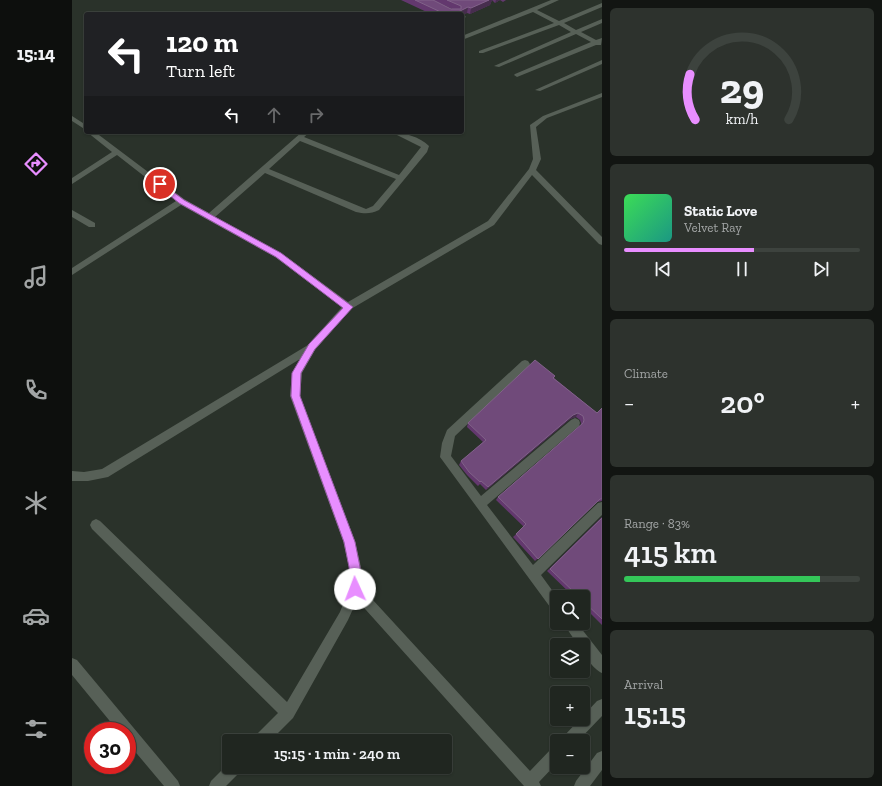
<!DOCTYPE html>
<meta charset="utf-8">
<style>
body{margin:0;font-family:"Zilla Slab",serif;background:#2d322d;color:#f1f3f6;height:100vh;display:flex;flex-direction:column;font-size:15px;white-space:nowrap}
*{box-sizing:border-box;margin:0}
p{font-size:13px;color:#a2a5a5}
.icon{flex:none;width:22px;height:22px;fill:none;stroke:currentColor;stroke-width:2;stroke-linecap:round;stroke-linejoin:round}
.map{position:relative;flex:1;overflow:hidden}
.panel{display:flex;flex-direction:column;gap:8px;padding:8px;background:#121512;width:280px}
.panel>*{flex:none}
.guide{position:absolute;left:12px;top:12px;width:380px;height:122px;border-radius:4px;box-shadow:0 1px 3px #0004,0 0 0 1px #3d433e;background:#202124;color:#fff;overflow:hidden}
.tools{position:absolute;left:478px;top:590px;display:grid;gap:8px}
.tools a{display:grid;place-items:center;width:40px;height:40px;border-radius:4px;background:#202620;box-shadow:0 1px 3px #0004,0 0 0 1px #3d433e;font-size:20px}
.speed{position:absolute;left:12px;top:722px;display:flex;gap:8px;font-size:20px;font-weight:700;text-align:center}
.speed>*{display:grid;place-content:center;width:52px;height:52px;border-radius:50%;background:#202620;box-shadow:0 1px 3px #0004,0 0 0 1px #3d433e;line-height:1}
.speed .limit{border:6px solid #d22;background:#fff;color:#111}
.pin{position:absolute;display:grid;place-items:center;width:34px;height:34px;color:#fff;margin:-17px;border:2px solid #fff;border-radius:50%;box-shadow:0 1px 4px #0007}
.me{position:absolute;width:44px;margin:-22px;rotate:358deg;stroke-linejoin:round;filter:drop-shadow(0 0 3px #0008)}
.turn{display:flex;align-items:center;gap:14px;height:84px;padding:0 16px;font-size:18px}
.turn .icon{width:52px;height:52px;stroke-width:2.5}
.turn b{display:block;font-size:28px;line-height:34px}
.lanes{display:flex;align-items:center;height:38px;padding:0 16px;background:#0003;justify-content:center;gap:20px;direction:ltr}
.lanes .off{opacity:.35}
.big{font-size:30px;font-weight:600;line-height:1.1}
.panel .widget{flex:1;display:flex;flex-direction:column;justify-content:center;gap:6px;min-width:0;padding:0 14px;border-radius:6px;background:#2d322d}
.panel .dial{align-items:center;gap:0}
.dial svg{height:104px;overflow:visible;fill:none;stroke:#3d433e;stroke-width:7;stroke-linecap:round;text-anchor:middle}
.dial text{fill:#f1f3f6;stroke:none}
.song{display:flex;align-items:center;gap:12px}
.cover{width:48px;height:48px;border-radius:6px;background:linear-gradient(135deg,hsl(130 70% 55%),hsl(170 70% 35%))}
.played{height:4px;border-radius:2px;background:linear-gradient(90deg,#e88eff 55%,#3d433e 55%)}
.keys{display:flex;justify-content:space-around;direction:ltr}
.heat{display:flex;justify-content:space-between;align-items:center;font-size:22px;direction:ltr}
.charge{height:6px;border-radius:3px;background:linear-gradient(90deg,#34c759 83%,#3d433e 0)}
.trip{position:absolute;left:150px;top:734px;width:230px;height:40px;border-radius:4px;background:#202620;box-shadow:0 1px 3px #0004,0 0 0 1px #3d433e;font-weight:600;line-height:40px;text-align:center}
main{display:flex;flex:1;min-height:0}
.dock{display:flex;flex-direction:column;width:72px;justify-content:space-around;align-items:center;background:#0d0f0d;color:#a2a5a5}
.dock .icon{width:28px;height:28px}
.dock .current{color:#e88eff}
.dock b{font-size:18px;color:#f1f3f6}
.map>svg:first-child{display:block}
</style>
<main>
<nav class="dock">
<b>15:14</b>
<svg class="icon current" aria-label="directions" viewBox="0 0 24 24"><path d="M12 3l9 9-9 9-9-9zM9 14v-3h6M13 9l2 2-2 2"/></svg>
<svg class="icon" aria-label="music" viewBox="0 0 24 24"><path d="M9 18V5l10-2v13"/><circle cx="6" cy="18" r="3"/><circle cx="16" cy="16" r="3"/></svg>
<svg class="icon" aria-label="phone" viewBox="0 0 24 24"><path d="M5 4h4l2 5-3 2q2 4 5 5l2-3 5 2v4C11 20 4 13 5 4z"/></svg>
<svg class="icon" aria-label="climate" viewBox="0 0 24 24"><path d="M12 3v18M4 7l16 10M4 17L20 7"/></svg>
<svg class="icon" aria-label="car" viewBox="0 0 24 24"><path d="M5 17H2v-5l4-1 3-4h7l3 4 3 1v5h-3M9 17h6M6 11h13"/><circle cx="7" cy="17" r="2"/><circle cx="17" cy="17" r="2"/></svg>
<svg class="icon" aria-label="filters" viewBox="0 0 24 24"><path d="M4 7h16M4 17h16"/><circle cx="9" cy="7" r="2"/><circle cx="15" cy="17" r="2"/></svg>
</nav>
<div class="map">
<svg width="530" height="786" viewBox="0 0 530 786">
<rect width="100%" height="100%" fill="#2a322a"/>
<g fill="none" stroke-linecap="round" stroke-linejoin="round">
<path fill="#576057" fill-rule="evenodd" d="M390,15L393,16L394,17L390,19Z"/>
<path fill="#576057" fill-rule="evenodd" d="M479,0H487L465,10L487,21L530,3V7L492,23L504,30L530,19V23L509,32L524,40L530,38L529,45H524L445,77L442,75L443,74L519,42L504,34L427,67L422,66L499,32L487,25L411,53H407V51L482,23L461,12L390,40V36Z
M530,60V64L468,91L463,90Z
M530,93V97L475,118L464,127L469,159L464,170L530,237V245L527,244L460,175L422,225L279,309L243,350L230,373L228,396L283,541L289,567V587L458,771L480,748L485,746V763L467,782L469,786H452L285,600L276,620L221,718L198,741H181L183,736L206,713L20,529L18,525L20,521L24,519L28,521L215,702L268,612L277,589V567L271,541L218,396L220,373L228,359L36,477L16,481H0V471L12,472L30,469L236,345L270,307L203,257L109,205L0,275V268L104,201L45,155L0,184V178L40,152L15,132H23L112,199L137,213L230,132H238L232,137L327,175L349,147L319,132C331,132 348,137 357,146L355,152L307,210C299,214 293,214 284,212L193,173L143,217L209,253L276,302L416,221L457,169L461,159L458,125L471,116ZM228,141L324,179L301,206L294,209L197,169Z
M0,116L14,125V130L0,121Z
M0,210L23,223V227H17L0,217Z
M453,360L456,361L458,364L456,367L383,436L379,456L409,496L499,420L503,418L507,420L508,423L507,426L415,505L461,565L526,503L530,502V515L469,575L485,597V613L481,611L368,457L370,443L375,430L450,361Z
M491,623H505L530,655V673C521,669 511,655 511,645H506Z
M0,658L5,660L106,781L108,786H92L55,742V731H46L0,675Z
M530,699V716L506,741H490L492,736L508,719H511V716L525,701Z
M530,751V770L518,786H502L504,781L525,753Z
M157,763V767H170L168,772L154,786H137L139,781Z"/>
</g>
<path fill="#63386e" d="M329,0H361L379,9H380L361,0H420L418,5L398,14L395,13L390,14H359Z
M420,0H434L431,2L428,0L423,3Z
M483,376L482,378L525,413L530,408V501L525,502L463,561L441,537L452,527L424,500L426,497L509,425V423L508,420L504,417L498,419L414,490L408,484L406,486L395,475L387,465L389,461L411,442L395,427L396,423Z
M530,517V625L511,606V597H502L475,571Z"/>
<path fill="#472e4e" d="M417,0H420L418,5L398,14L399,8Z
M424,0H428L423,3Z
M396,7L395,13L390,16V14H382Z
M506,413L504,417L498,419L414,490L416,487L501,415Z"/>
<path fill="#704a7a" stroke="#816289" d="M343,0H361L379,9H389V6L375,0H417L399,8L396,7L382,14H373Z
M463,360L483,376L481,378L525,413L530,408V499H528L466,559L444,534L454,524L426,497L511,423L512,420L511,416L506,413L501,415L416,487L409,481L408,482L397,472L389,461L414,440L396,423Z
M530,518V619L511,601V597H507L478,569Z"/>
<path fill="#e88eff" stroke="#975ca6" d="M88,182L112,200L209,253L281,307L243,349L229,373L228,396L283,542L288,567L289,589L287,593L283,595L279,593L278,589L277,567L272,542L219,396L220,373L237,344L271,308L204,257L107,203L86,186V183Z"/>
</svg>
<div class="tools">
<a><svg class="icon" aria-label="search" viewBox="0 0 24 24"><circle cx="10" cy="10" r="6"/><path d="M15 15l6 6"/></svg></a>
<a><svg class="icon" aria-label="layers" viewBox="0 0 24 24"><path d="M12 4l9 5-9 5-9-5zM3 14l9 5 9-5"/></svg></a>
<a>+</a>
<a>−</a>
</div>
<div class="speed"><div class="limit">30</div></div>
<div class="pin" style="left:88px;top:184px;background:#d93025"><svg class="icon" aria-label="arrive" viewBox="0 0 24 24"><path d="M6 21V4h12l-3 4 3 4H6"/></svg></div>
<svg class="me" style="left:283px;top:589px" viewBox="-20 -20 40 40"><circle r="19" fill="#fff"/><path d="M0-13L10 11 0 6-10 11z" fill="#e88eff"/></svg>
<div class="trip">15:15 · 1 min · 240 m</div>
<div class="guide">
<div class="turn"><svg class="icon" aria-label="left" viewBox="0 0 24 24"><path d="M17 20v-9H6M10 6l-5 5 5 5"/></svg><div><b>120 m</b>Turn left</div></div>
<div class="lanes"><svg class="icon" aria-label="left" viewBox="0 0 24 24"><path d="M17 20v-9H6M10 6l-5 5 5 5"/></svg><svg class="icon off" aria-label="ahead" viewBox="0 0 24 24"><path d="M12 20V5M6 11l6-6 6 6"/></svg><svg class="icon off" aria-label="right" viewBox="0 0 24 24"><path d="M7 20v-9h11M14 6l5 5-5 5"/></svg></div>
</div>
</div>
<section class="panel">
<div class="widget dial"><svg viewBox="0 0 100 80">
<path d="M14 69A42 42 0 1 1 86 69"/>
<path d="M14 69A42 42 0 0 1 10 34" stroke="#e88eff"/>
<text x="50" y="56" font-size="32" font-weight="700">29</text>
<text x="50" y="72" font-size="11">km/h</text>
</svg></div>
<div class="widget">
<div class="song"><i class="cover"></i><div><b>Static Love</b><p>Velvet Ray</p></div></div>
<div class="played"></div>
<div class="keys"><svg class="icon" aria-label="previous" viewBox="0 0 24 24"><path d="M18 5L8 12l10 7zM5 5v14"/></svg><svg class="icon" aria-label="pause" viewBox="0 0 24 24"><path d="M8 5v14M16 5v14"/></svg><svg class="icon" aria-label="next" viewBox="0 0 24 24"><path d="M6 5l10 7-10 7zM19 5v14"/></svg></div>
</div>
<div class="widget"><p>Climate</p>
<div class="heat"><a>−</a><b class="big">20°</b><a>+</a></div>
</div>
<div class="widget"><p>Range · 83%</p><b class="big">415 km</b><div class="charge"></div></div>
<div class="widget"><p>Arrival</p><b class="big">15:15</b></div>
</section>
</main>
